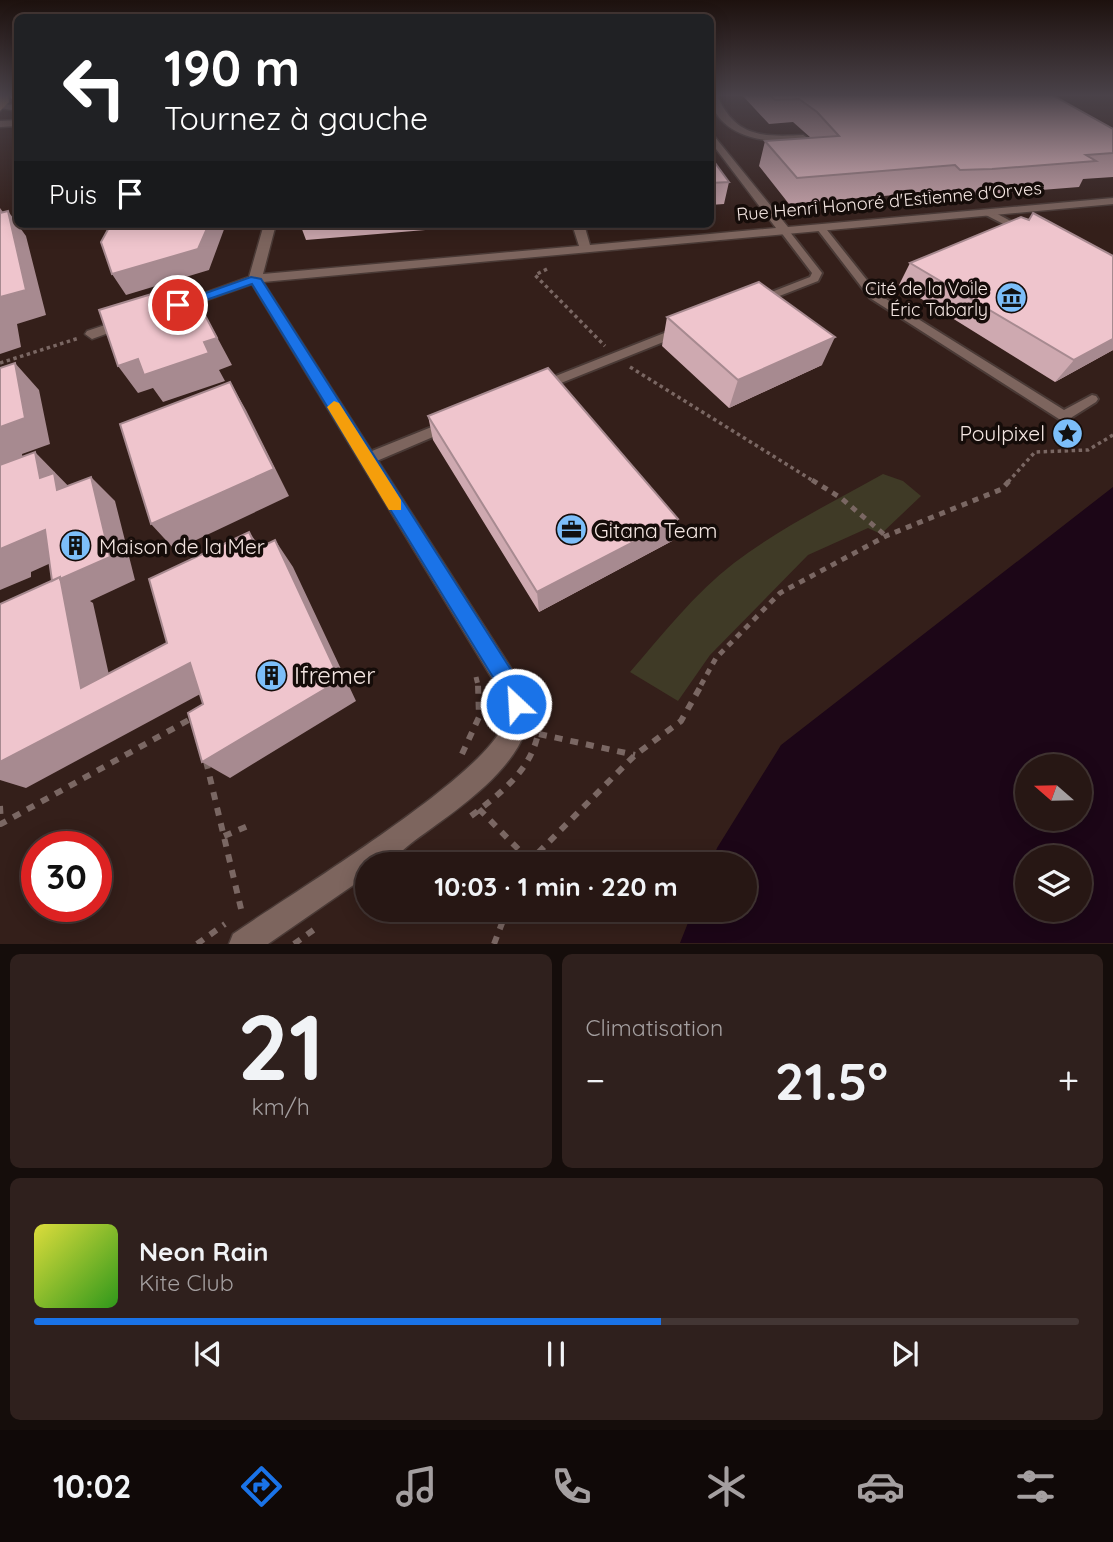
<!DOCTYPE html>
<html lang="fr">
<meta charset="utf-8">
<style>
body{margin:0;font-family:Quicksand,sans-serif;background:#2f201d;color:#f1f3f6;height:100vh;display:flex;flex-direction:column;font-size:26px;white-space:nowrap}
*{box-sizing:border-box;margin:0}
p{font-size:23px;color:#a49fa0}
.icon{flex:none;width:38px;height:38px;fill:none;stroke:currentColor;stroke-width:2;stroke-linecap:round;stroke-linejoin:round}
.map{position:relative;height:944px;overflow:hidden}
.side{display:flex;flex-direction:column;gap:10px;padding:10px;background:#150d0b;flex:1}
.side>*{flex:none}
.top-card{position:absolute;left:14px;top:14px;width:700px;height:214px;border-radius:10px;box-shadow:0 4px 18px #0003,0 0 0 2px #433634;background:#202124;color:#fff;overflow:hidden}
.needle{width:46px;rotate:290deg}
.controls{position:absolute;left:1015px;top:754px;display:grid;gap:14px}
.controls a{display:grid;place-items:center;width:77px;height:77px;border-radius:50%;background:#271714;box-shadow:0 4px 18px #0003,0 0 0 2px #433634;font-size:35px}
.speed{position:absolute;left:21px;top:831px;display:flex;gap:14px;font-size:35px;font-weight:700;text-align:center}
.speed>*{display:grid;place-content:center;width:91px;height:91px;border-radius:50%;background:#271714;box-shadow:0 4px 18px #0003,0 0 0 2px #433634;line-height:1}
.speed .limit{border:10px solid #d22;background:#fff;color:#111}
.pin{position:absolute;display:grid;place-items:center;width:60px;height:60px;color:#fff;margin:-30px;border:4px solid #fff;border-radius:50%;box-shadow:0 2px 7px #0007}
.me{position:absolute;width:77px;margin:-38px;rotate:335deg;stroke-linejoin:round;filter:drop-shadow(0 0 5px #0008)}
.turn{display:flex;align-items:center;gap:24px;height:147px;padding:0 35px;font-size:32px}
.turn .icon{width:91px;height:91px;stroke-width:2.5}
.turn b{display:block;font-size:49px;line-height:60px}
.then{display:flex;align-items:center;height:66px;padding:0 35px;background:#0003;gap:14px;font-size:26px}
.big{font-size:52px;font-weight:800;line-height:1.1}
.side .tile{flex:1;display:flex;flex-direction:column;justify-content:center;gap:10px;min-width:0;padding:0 24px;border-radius:10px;background:#2f201d}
.side .dial{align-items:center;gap:0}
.dial b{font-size:91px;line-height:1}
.song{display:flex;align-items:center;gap:21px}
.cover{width:84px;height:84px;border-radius:10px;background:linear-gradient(135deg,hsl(60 70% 55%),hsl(110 70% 35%))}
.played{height:7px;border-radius:4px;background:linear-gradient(90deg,#1a73e8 60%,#433634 60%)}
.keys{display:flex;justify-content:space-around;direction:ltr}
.heat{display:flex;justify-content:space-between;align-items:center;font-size:38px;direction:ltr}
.side .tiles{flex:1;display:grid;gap:10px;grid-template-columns:1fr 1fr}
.tile:last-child{grid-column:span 2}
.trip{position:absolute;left:355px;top:852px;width:402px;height:70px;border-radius:35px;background:#271714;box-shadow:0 4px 18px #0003,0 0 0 2px #433634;font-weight:800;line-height:70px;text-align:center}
.dock{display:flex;height:112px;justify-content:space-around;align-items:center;background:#100908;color:#a49fa0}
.dock .icon{width:49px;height:49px}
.dock .selected{color:#1a73e8}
.dock b{font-size:32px;color:#f1f3f6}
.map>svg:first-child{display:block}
</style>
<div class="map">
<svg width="1113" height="944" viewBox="0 0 1113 944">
<rect width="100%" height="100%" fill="#341f1a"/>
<path fill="#3f3a26" d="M883,474L903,481L921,496L881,534L868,528L808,555L710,655L678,701L630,672C663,634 694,594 734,563C780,528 833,502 883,474Z"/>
<path fill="#1c0617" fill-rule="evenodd" d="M1113,487V943H680L693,910H746V864H711L717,848L781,745ZM1027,766H1080V819H1027ZM1027,858H1080V910H1027Z"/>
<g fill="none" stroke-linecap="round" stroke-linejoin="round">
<defs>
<path id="service" d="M984,210H990L1029,231L1021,233L984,214Z
M817,225H823L878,294L1064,410L1092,395L1096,396L1098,399L1096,402L1069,419H1059L870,298L817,229Z
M780,227H786L822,273L818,281L764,302H756V298L810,277L812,273L780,231Z
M682,326L688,330L686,333L546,389L542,390L536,386L538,383Z
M449,420L456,425L454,428L372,463H362L360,459L362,455Z"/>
<path id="minor" d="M710,95H717C735,137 762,137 803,135L808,138C801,143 790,142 781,141C752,141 714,130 710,95Z
M710,131L788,227L1113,198V204L263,282L518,679C525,696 531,714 525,732C509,776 451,814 414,841C405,848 394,859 383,864C379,865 372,864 368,864V875L268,944H229L233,934C286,897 484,777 503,725C507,715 503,702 501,693L252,284L181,309H171L169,306L249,277L264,224H276L263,274L579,246L572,224H584L590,245L776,228L710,141Z
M126,318L133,322L131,325L92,339L85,334L87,331Z"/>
<path id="tertiary" d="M0,104L18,105V111L0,108Z
M18,120V126L0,127V121Z"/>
<path id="primary" d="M0,95H8L9,102L0,111Z"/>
</defs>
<use href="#service" stroke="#4a3a36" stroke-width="4"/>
<use href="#minor" stroke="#4a3a36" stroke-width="3"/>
<use href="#tertiary" stroke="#4a3a36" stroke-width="3"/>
<use href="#primary" stroke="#4a3a36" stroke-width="3"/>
<path stroke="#7a6763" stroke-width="3.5" stroke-dasharray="3.5 3.5" stroke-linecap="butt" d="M547,269L535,275L605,346
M0,363L79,338
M630,367L815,482
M1008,482L1035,452L1088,450L1113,435"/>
<path stroke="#7a6763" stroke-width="5" stroke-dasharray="6 6" stroke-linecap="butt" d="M812,480L841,498L886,536
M476,677L478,685
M701,685L716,658L780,593L886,536L1002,489L1010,480"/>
<path stroke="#7a6763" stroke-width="6" stroke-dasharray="8 8" stroke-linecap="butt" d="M539,734L635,755
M462,754L479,717L478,684
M206,761L242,913
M0,806L1,824L194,717
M479,809L529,860
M471,816C516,782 548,754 538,693
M224,836L248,826
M527,864L635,755L681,721L702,684
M197,944L225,924
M294,944L319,926
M494,944L507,910"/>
<use href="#service" fill="#7d655e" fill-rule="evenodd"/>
<use href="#minor" fill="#7d655e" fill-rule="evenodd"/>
<use href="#tertiary" fill="#7d655e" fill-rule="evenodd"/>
<use href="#primary" fill="#be916b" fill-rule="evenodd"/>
</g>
<path fill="#cea9b0" d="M9,95H18V104L14,102Z
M742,95H1052L1113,129V177L1083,179L1079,187L978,195H947L942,191L789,204L759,166L765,141L811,138L793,122L769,124Z
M710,156L729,182L724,204L710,205Z
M300,224H497L306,240Z
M910,263L1113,350L1055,382L899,285Z
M667,317L822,365L729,408L662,346Z
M428,416L678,519L672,541L539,612L433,440Z"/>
<path fill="#a78a90" d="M0,208L11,223L8,211L26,236L46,315L17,324L21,347L0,354Z
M209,224H226L209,270L126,295L112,274Z
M188,283L232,365L219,370L225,381L163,402L153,388L138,393L118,366L138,359L204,342Z
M835,337L822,365L729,408L738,380Z
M1113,339V350L1055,382L1074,360Z
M15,363L39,390L50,444L22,454L28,490L0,465V427Z
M230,382L246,410L289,496L175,550L151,524Z
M35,452L80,498L83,515L40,478Z
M91,477L115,501L135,580L90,601L93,603L115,702L190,663L217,685L26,788L0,780V762L81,688L52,582Z
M678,519L672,541L539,612L537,592Z
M45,530L73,553L31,572V577L0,590V549Z
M249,532L269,559L257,549Z
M275,540L293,567L356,701L230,778L202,762Z"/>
<path fill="#efc5cd" stroke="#a78a90" stroke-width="2" d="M770,95H1052L1113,129V153L1086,155L1096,161L992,169L960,170L955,165L797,178L765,141L839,136L817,112L799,99L775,100Z
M710,156L729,182L710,183Z
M8,211L26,290L0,297V213Z
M1033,213L1113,256V339L1074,360L910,263L1021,217L1029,220Z
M111,224H209L198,249L112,274L101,242Z
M759,282L835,337L738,380L667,317Z
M188,283L217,338L204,342L209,353L144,375L138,359L118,366L99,310Z
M15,363L25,418L0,427V368Z
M548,368L678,519L537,592L428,416Z
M230,382L274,469L151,524L120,424Z
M35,452L40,478L54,473L57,490L91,477L110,557L60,579V577L52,581L45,530L0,549V464V465Z
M249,532L257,549L275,540L340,680L202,762L188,713L203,704L190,663L0,762V604L60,577L81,688L167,643L149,579Z"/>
<linearGradient id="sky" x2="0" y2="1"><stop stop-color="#1d110e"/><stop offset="0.42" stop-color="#4a4249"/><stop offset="1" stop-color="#4a4249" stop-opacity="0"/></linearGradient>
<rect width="1113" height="227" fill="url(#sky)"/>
<path fill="#1a73e8" stroke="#114b97" stroke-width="2" d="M251,277L261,279L517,679L527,704L523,712L516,715L509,712L502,692L252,284L183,308L172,305Z"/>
<path fill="#f59e0b" d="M334,401L339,403L401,500V510H389L327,407Z"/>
<defs>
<symbol id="museum-disc" viewBox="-11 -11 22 22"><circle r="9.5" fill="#7cbef9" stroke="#150c09"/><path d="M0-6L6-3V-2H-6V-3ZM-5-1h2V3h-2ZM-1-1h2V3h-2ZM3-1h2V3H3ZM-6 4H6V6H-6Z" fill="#111"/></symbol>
<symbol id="sight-disc" viewBox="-11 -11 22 22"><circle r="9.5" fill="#7cbef9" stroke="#150c09"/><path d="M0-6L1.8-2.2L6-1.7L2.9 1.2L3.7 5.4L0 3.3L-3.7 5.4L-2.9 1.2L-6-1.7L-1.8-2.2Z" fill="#111"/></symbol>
<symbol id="office-disc" viewBox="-11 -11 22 22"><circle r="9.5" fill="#7cbef9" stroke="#150c09"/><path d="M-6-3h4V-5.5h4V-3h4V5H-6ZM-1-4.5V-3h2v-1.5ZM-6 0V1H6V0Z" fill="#111"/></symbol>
<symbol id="building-disc" viewBox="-11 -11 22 22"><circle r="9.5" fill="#7cbef9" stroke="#150c09"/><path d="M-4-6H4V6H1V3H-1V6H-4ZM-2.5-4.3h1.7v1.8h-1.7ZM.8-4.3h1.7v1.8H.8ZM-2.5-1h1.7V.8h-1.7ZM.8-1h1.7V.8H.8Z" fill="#111"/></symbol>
</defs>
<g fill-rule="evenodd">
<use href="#museum-disc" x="994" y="280" width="35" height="35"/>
<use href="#sight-disc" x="1050" y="416" width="35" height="35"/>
<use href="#office-disc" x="554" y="512" width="35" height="35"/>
<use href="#building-disc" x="58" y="528" width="35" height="35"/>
<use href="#building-disc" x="254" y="658" width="35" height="35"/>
</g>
<g text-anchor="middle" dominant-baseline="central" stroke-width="7" stroke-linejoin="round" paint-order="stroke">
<g font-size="18" fill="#f4e6e2" stroke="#150c09">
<text transform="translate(889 201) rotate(-5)">Rue Henri Honoré d'Estienne d'Orves</text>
</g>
<g font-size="18" fill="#f4e6e2" stroke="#150c09" text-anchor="end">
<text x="988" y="288">Cité de la Voile<tspan x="988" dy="21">Éric Tabarly</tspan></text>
</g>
<g font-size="21" fill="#f4e6e2" stroke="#150c09" text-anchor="start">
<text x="1045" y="433" text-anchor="end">Poulpixel</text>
<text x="594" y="530">Gitana Team</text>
<text x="99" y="546">Maison de la Mer</text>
</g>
<g font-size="24" fill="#f4e6e2" stroke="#150c09" text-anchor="start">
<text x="294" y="675">Ifremer</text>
</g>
</g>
</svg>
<div class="controls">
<a><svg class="needle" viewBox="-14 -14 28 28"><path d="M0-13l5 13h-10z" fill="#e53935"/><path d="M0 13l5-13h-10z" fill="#a49fa0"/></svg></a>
<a><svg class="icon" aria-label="layers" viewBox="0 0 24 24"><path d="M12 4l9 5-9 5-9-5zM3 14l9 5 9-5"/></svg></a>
</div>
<div class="speed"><div class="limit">30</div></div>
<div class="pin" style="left:178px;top:305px;background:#d93025"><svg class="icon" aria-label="arrive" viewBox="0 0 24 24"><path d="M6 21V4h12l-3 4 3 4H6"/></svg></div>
<svg class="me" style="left:516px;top:704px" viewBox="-20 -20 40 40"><circle r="17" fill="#1a73e8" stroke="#fff" stroke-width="3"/><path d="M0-11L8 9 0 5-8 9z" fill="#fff"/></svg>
<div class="trip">10:03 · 1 min · 220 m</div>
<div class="top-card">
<div class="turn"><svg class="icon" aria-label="left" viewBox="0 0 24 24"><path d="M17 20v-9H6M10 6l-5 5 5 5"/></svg><div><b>190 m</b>Tournez à gauche</div></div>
<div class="then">Puis<svg class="icon" aria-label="arrive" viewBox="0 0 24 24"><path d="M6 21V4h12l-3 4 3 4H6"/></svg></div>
</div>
</div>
<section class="side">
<div class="tiles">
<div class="tile dial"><b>21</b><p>km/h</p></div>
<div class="tile"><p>Climatisation</p>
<div class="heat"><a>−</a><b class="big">21.5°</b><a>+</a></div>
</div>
<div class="tile">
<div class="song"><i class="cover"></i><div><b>Neon Rain</b><p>Kite Club</p></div></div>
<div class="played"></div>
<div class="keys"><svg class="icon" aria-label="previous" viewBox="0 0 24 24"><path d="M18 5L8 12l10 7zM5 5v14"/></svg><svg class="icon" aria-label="pause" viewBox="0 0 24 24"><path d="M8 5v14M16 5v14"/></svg><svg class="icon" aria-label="next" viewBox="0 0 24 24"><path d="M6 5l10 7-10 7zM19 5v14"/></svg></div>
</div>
</div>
</section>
<nav class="dock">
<b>10:02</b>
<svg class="icon selected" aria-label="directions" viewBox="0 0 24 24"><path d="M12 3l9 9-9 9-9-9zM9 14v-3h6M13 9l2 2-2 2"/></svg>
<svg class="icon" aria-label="music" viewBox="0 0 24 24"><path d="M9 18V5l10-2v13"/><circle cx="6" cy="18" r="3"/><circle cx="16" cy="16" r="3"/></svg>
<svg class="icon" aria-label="phone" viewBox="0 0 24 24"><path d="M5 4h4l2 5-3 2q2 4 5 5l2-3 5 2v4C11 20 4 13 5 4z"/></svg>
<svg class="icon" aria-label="climate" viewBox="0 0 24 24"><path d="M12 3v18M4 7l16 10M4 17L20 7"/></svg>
<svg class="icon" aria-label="car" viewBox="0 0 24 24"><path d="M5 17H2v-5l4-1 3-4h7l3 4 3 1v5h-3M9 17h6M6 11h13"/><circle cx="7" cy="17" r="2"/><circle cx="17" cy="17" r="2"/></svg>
<svg class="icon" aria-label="filters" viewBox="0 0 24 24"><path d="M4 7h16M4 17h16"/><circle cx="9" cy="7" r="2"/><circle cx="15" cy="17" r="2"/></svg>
</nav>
